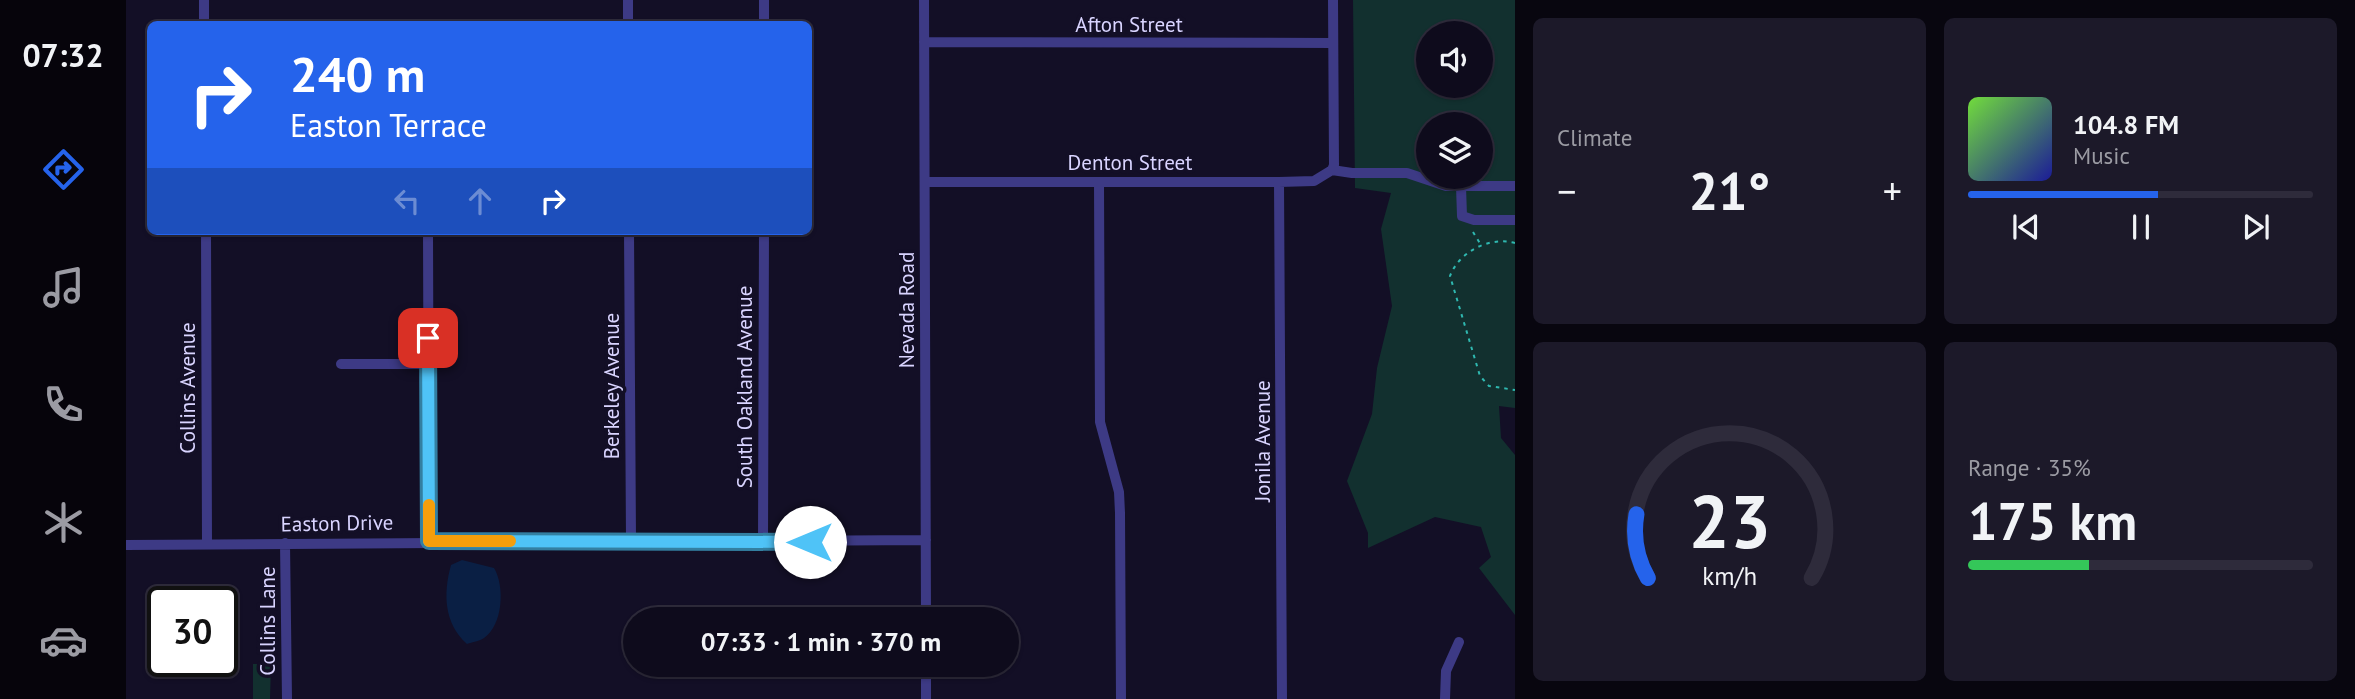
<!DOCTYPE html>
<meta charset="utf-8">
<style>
body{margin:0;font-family:"PT Sans",sans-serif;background:#1c1929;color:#f1f3f6;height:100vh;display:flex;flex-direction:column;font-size:26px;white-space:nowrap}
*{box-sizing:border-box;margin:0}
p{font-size:23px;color:#9b9ba3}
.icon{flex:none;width:38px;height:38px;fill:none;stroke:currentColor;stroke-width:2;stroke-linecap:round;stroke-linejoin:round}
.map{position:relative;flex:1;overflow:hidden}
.details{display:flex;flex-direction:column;gap:18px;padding:18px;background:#08060f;width:840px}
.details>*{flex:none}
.hud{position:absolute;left:21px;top:21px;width:665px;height:214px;border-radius:10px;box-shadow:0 2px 5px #0004,0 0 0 2px #2e2b3b;background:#2563eb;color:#fff;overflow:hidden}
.fabs{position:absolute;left:1290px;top:21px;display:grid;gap:14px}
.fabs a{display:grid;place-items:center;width:77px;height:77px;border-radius:50%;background:#0e0b1c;box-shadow:0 2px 5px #0004,0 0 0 2px #2e2b3b;font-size:35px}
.speed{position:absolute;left:21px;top:586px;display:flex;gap:14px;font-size:35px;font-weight:700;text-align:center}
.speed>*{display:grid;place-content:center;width:91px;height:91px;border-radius:50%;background:#0e0b1c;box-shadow:0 2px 5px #0004,0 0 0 2px #2e2b3b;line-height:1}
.speed .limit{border:4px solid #111;border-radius:10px;background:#fff;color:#111}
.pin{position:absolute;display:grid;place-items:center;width:60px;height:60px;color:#fff;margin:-30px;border-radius:14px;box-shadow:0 4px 10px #0006}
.me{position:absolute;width:77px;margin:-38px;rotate:270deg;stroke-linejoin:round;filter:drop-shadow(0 0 5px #0008)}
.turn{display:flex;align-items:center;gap:24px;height:147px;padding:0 28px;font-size:32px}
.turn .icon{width:91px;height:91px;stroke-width:2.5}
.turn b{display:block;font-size:49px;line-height:60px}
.lanes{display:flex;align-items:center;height:66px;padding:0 28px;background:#0003;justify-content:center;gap:35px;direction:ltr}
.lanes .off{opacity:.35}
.big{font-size:52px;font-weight:600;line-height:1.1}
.details .tile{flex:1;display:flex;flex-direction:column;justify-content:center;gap:10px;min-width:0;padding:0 24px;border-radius:10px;background:#1c1929}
.details .dial{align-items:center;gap:0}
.dial svg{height:182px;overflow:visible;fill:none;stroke:#2e2b3b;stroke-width:7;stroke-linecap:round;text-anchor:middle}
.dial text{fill:#f1f3f6;stroke:none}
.song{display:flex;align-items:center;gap:21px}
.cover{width:84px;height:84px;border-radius:10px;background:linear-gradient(135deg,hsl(100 70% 55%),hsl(240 70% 35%))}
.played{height:7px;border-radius:4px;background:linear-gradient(90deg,#2563eb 55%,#2e2b3b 55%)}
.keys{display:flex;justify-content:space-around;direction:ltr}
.heat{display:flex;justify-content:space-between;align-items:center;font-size:38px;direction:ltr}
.charge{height:10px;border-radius:5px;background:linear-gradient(90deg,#34c759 35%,#2e2b3b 0)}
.details .tiles{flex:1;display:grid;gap:18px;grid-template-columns:repeat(2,1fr)}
.trip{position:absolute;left:497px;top:607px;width:396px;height:70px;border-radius:35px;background:#0e0b1c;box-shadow:0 2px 5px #0004,0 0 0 2px #2e2b3b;font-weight:600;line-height:70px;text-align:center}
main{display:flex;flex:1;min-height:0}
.menu{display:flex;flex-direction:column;width:126px;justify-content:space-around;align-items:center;background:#06040b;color:#9b9ba3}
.menu .icon{width:49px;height:49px}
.menu .selected{color:#2563eb}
.menu b{font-size:32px;color:#f1f3f6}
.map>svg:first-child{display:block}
</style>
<main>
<nav class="menu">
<b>07:32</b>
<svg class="icon selected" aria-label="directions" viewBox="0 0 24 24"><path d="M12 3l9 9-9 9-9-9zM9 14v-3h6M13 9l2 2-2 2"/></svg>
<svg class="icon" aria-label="music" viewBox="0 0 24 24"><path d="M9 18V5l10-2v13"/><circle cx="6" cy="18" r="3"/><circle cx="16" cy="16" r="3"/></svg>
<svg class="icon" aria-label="phone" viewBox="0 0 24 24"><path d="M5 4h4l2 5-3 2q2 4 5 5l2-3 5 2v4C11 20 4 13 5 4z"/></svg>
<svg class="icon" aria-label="climate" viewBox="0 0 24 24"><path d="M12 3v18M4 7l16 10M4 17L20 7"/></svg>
<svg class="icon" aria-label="car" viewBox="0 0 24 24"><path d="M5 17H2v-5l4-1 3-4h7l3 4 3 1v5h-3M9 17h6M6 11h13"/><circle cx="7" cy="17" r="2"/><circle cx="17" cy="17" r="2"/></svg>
</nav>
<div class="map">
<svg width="1389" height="699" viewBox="0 0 1389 699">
<rect width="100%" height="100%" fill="#130f26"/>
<path fill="#12302f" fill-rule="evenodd" d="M1227,0H1389V408L1373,406L1375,438L1389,455V615L1353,568L1365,557L1355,527L1309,517L1242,548V533L1221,481L1246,414L1251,368L1266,306L1255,229L1265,193L1229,188ZM1302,33H1354V86H1302ZM1302,124H1354V177H1302Z
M127,664H145L144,699H127Z"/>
<path fill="#0a1f44" d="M336,560L368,568C379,586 377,625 358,638C354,641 346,642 341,644C318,623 317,594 325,565Z"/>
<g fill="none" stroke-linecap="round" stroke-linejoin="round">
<path stroke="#2fb8b0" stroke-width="2" stroke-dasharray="3.5 5" stroke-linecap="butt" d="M1347,232L1355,245
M1389,243C1363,236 1333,252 1324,276L1354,376L1363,386L1389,390"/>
<path stroke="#3d3a85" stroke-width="10" d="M78,0V24
M502,0V24
M638,0V24
M798,0L800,620
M798,42L1207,43
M1206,170L1226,173H1281L1320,186H1389
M1206,170L1208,165L1207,0
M799,182H1153L1188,181L1206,170
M973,182L974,422L993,492L994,513L995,699
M1153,182L1156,699
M1335,186L1336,216L1348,220H1389
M80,231L81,544
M302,231L303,541
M503,231L505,540
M215,364H302
M637,542L638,231
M159,543L161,699
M0,545L800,540
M800,699V665
M1319,699L1320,671L1333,642"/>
</g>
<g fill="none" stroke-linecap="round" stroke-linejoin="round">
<defs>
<path id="route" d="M302,338L303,541L684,542"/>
</defs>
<use href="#route" stroke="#337fa1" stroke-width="18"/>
<use href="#route" stroke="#4fc3f7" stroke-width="12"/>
<path stroke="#f59e0b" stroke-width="12" d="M303,505V541H384"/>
</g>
<g text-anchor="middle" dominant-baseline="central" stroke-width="7" stroke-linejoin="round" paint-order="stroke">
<g font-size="21" fill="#d9d4ff" stroke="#130f26">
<text x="1003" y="24">Afton Street</text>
<text x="1004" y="162">Denton Street</text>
<text transform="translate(780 310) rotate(-90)">Nevada Road</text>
<text transform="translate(485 386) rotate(-90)">Berkeley Avenue</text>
<text transform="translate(618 387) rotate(-90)">South Oakland Avenue</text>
<text transform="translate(61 388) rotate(-90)">Collins Avenue</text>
<text transform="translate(1136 441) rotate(-90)">Jonila Avenue</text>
<text transform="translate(211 523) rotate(-1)">Easton Drive</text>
<text transform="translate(141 621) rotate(-90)">Collins Lane</text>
</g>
</g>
</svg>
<div class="fabs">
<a><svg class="icon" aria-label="sound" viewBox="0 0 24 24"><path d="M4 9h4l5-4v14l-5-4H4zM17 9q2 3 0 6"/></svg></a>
<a><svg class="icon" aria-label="layers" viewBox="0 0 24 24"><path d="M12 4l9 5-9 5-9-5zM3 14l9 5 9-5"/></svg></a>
</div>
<div class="speed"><div class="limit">30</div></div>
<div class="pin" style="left:302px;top:338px;background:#d93025"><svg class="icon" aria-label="arrive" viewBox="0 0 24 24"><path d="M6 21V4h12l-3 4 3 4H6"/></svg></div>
<svg class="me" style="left:684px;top:542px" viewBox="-20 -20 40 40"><circle r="19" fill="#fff"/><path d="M0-13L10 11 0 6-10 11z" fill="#4fc3f7"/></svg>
<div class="trip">07:33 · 1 min · 370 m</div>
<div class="hud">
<div class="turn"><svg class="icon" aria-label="right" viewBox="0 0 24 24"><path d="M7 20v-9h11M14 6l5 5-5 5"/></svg><div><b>240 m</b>Easton Terrace</div></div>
<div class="lanes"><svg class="icon off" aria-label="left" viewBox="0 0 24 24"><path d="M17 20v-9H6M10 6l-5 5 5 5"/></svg><svg class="icon off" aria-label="ahead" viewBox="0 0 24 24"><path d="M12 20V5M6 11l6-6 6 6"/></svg><svg class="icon" aria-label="right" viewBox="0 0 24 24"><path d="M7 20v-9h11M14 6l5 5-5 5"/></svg></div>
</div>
</div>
<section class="details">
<div class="tiles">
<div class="tile"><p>Climate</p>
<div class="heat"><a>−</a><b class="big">21°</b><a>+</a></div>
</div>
<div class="tile">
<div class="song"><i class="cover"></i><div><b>104.8 FM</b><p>Music</p></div></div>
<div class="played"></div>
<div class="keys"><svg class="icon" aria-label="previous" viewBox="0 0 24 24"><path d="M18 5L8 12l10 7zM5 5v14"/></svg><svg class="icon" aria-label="pause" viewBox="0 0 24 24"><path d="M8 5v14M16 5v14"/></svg><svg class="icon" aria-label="next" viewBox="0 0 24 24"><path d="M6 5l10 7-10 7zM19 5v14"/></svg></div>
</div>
<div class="tile dial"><svg viewBox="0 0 100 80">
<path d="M14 69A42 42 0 1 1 86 69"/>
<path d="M14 69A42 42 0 0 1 9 41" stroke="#2563eb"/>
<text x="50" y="56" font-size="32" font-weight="700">23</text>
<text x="50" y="72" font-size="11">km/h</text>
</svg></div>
<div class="tile"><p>Range · 35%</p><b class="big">175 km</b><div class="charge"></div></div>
</div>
</section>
</main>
